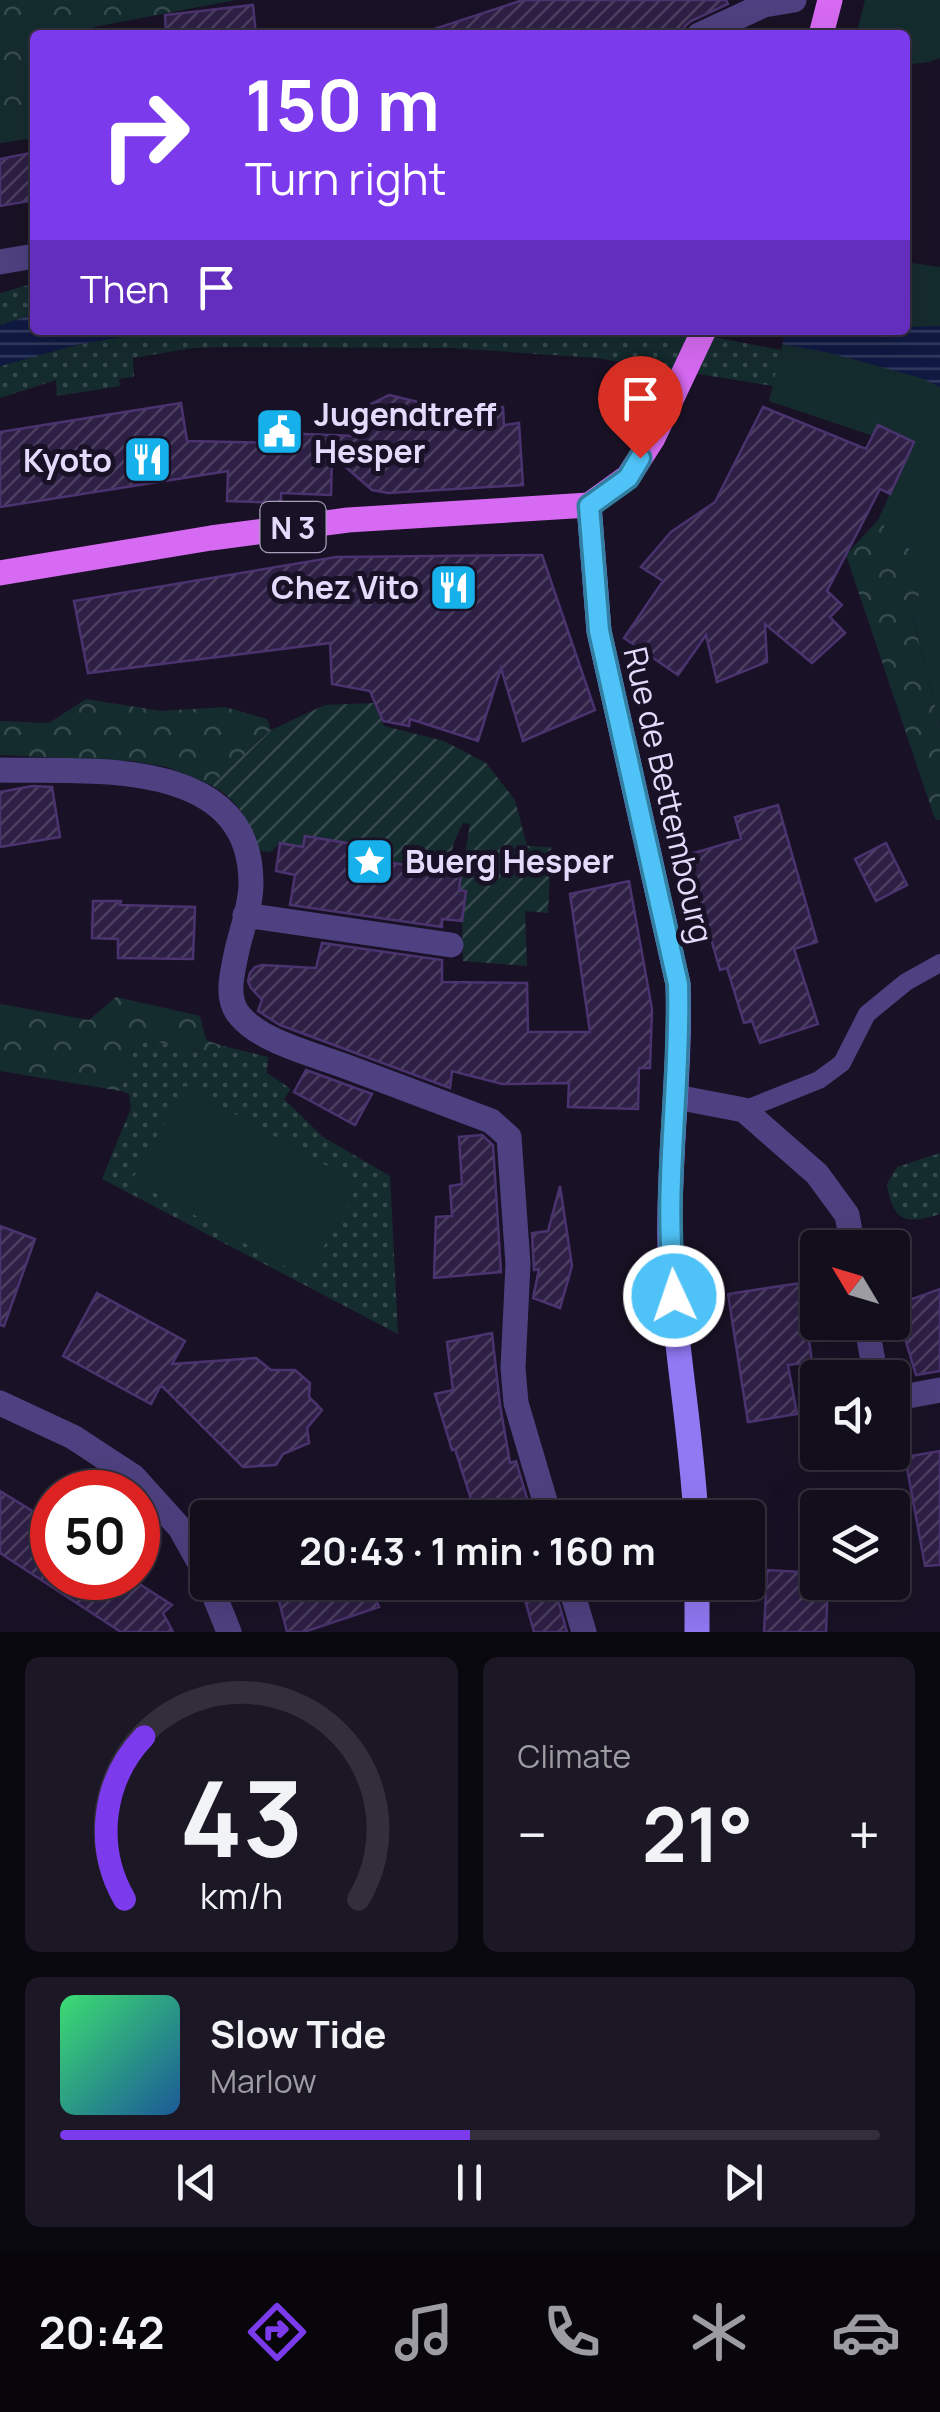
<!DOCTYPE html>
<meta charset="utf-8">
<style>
body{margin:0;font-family:Manrope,sans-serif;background:#1c1725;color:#f1f3f6;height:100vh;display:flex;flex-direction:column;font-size:38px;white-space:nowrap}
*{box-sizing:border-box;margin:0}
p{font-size:32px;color:#9d9ca3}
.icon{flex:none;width:55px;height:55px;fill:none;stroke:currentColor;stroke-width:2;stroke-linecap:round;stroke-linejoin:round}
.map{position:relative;height:1632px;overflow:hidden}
.sheet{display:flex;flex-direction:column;gap:25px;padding:25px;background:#0a080f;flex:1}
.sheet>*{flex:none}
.hud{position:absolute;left:30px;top:30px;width:880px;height:305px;border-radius:10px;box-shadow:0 10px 40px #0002,0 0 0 2px #322e3b;background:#7c3aed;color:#fff;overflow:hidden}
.needle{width:65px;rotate:308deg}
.tools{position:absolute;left:800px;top:1230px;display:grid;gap:20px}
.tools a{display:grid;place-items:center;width:110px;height:110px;border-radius:10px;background:#130e1c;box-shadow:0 10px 40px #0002,0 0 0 2px #322e3b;font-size:50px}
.speed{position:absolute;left:30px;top:1470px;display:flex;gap:20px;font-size:50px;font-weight:700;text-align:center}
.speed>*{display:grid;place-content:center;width:130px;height:130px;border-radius:50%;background:#130e1c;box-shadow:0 10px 40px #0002,0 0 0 2px #322e3b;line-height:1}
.speed .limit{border:15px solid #d22;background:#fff;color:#111}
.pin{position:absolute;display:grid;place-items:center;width:85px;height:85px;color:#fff;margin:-102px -42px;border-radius:50% 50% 50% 0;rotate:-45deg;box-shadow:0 0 10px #0007}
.pin .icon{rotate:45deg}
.me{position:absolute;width:110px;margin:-55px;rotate:357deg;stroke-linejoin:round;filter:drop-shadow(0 0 8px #0008)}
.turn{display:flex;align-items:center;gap:35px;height:210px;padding:0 50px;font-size:45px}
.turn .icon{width:130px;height:130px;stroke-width:2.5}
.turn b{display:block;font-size:70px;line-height:85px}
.then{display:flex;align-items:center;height:95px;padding:0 50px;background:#0003;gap:20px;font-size:38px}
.big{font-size:75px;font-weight:700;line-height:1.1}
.sheet .tile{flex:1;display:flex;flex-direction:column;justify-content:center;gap:15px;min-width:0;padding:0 35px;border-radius:15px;background:#1c1725}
.sheet .dial{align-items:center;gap:0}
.dial svg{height:260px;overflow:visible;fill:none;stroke:#322e3b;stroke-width:7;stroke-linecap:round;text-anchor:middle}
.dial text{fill:#f1f3f6;stroke:none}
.song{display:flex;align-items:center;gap:30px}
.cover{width:120px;height:120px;border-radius:15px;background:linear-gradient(135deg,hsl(140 70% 55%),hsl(210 70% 35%))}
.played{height:10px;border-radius:5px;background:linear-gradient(90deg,#7c3aed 50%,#322e3b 50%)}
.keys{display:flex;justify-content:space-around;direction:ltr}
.heat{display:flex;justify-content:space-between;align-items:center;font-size:55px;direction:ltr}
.sheet .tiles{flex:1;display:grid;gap:25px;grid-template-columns:1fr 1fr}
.tile:last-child{grid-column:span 2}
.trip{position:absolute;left:190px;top:1500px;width:575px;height:100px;border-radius:10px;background:#130e1c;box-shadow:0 10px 40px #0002,0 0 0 2px #322e3b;font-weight:700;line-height:100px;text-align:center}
.dock{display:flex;height:160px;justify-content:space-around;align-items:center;background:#08060b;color:#9d9ca3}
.dock .icon{width:70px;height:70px}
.dock .on{color:#7c3aed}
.dock b{font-size:45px;color:#f1f3f6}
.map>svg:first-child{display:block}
</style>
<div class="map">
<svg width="940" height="1632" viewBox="0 0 940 1632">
<defs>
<pattern id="grass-dots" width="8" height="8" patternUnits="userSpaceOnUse" patternTransform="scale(2.5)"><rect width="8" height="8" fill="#152c2f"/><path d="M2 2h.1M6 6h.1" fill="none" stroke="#374a4e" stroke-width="1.8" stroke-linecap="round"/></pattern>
<pattern id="forest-crowns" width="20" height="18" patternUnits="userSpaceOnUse" patternTransform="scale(2.5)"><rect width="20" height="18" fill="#152c2f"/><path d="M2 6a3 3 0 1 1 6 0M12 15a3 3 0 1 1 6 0" fill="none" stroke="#374a4e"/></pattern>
<pattern id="garden-furrows" width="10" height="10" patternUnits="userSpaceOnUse" patternTransform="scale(2.5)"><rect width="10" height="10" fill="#152c2f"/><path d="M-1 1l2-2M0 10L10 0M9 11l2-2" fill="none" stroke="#374a4e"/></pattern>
<pattern id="water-rules" width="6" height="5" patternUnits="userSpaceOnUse" patternTransform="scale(2.5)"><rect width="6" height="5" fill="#0f1942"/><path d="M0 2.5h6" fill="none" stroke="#323a5e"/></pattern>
<pattern id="building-hatch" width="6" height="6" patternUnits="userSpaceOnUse" patternTransform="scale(2.5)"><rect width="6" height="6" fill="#2e1f45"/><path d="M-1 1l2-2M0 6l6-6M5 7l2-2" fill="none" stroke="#4c3f61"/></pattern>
</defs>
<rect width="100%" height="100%" fill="#191226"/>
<path fill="url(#grass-dots)" d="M35,283V314L0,325V293Z
M159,330H705L783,345L773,386L596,358L451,348L220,347L193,348L133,358L134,377L119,379L120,386L57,396L56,380L0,398V366L76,345Z
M137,1038L212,1053L223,1046L268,1057L267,1073L291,1089L284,1099L323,1137L390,1176L398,1334L102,1179L131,1108L129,1094L121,1091Z
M940,1153V1214C905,1225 893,1222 887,1184L897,1167Z"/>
<path fill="url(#forest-crowns)" d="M0,0H236L94,27L93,35H35V138L0,143Z
M878,520L929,567L912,615L940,724V820L935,819L846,555Z
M86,699L161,711L225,707L267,719L271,730L211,785L167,767L132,761L0,755V721L49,723Z
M116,997L200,1016L206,1040L223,1046L212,1053L137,1038L121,1091L0,1071V1004L89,1020Z"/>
<path fill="#152c2f" d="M865,0H940V58L929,62L905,65V35H856Z
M905,262L940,267V724L912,614L929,567L878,520L914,442L879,425L873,436L769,401L786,330H905Z
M185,1086L359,1184L306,1278L132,1180Z"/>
<path fill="url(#garden-furrows)" d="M374,703L384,726L444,741L486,763L515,800L527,846L551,847L548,913L525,911L527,966L463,961L462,921L466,892L459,889L470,824L463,823L454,842L447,872L375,860L376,847L306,836L303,847L280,843L270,852L260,851C249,822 240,801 211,785L271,730L325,705Z"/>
<path fill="url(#water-rules)" d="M35,314V330H159L76,345L0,366V325Z
M940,326V387L921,378L830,353L705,330H905V327Z"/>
<path fill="#191226" d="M700,330H786L781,350L704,335Z"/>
<path fill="url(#building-hatch)" stroke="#4a336f" stroke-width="2.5" d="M523,0H726L728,4L691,21L685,26L683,35H435L434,29Z
M253,5L256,35H166L165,15Z
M35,152V200L0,206V159Z
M389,395L427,404L429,412L503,407L504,425L519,423L523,485L388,493L372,490L332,455L331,495L281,493V503L227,501L228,471L0,507V432L181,403L187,441L279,443V433L357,436L355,412Z
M763,407L866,449L878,425L914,442L890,494L880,489L827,591L842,605L830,617L845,633L812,663L765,624L767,662L717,682L706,635L678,675L624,638L663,581L641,567L671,532L715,502Z
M542,555L595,710L523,741L501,668L478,741L410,719L409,726L383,721L370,691L332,684L330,643L88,673L74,601L336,557Z
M32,786L52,787L60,837L0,847V792Z
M778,805L817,942L794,949L818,1024L760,1043L752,1021L744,1023L727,968L720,970L687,855L741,839L735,817Z
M305,836L377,848L375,860L461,874L459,890L466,891L462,921L442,919V927L290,905L295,875L276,871L280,843L303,847Z
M886,843L907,885L876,901L855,859Z
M629,881L652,1009L650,1068H639L638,1109L568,1107L569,1083L502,1084L452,1071L450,1088L280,1025L258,1011L262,1000L251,988L248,981L250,973L255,967L262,965L316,968L322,943L442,960V982L527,983L528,1032H590L570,894Z
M93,901H121L120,905L195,907L193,959L118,958V939L92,938Z
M306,1070L372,1094L355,1125L294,1092Z
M482,1135L493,1145L501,1272L434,1278L436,1217L452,1216L450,1186L462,1184L459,1137Z
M560,1186L572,1266L560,1308L533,1298L539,1269L534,1270L532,1233L548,1231Z
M0,1226L35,1239L4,1326L0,1325Z
M801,1283L812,1362L788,1365L797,1414L748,1422L728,1294Z
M940,1289V1371L916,1375L895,1305Z
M97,1293L185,1341L172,1364L256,1358L271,1370H295L310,1383L309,1397L322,1410L307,1428L309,1443L283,1454L276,1465L243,1467L161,1385L151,1404L63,1356Z
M492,1333L500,1405L510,1463L516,1461L531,1512L514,1518H477L455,1449L452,1450L435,1394L453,1390L447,1342Z
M940,1451V1565L925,1566L905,1457Z
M0,1491L52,1523V1578H130L172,1605L163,1613L173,1632H121L0,1553Z
M767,1570L818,1573V1582H828L826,1632H764Z
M274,1582H369L379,1607L304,1632H287Z
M520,1582H553L567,1632H534Z"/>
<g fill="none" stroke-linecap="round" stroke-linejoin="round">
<path stroke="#4e4181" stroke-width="18" d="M744,1110L819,1080L842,1063L867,1014L906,982L940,963"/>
<path stroke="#4e4181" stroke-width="25" d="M699,35L764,5L794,0
M0,262L35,256
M0,770C87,772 251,755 251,883C251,905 242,929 237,950C233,971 224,998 240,1016C261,1041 311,1054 342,1065C392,1084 442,1103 491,1121L509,1137L518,1264L513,1368L516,1403L550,1518
M245,915L451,945
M676,1097L744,1110L817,1174L847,1215L853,1248
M866,1322L876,1378
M892,1399L940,1390
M0,1403L73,1437L134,1477L180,1528L208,1578
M209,1582L229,1632
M569,1582L584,1632"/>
<path stroke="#9179f4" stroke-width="25" d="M589,505L599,631L678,984C681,1071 668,1157 670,1244C673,1336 691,1426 696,1518
M697,1632V1582"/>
<path stroke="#d76af2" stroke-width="25" d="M821,35L830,0
M0,573L211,538L348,520L589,505L628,477L653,438L704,330"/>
</g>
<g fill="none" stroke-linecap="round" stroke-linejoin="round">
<defs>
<path id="route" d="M640,458L628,478L589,506L599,631L678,984C680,1050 673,1114 671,1179C669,1219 671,1257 674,1296"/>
</defs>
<use href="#route" stroke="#337fa1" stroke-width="25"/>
<use href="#route" stroke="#4fc3f7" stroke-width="18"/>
</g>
<defs>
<symbol id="civic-square" viewBox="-11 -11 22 22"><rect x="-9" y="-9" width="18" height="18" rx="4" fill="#16b1eb" stroke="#191226"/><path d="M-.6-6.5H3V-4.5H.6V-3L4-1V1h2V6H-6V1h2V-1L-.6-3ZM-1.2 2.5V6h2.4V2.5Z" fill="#fff"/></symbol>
<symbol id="restaurant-square" viewBox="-11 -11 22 22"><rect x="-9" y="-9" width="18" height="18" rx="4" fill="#16b1eb" stroke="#191226"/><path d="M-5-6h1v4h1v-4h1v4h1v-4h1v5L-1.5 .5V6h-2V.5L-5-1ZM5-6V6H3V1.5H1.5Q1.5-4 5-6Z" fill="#fff"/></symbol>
<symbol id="sight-square" viewBox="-11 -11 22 22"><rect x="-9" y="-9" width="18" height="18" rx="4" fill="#16b1eb" stroke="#191226"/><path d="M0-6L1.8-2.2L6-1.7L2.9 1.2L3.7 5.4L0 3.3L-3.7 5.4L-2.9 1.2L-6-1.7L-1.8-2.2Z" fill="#fff"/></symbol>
</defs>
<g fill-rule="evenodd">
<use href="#civic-square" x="252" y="404" width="55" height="55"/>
<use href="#restaurant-square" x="120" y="432" width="55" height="55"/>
<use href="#restaurant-square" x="426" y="560" width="55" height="55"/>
<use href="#sight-square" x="342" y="834" width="55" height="55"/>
</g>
<g text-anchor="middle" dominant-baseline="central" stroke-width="10" stroke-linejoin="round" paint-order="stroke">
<rect fill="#191226" stroke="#a79ebc" stroke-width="2.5" x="260.5" y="502" width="65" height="50" rx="8"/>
<g font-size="30" font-weight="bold" fill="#e4dafc">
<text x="293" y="527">N 3</text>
</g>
<g font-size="32" font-weight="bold" fill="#e4dafc" stroke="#191226" text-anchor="start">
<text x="314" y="414">Jugendtreff<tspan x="314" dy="37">Hesper</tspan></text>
<text x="112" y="460" text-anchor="end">Kyoto</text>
<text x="419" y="587" text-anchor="end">Chez Vito</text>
<text x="405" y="861">Buerg Hesper</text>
</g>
<g font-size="32" fill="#e4dafc" stroke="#191226">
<text transform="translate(669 795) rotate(77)">Rue de Bettembourg</text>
</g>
</g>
</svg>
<div class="tools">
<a><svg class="needle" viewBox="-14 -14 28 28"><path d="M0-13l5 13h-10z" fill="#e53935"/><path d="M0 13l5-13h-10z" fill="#9d9ca3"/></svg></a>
<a><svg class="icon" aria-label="sound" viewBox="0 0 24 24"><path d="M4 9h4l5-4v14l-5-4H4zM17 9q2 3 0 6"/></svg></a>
<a><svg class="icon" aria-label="layers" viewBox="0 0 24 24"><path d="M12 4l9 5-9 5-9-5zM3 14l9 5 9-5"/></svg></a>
</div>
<div class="speed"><div class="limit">50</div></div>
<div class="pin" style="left:640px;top:458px;background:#d93025"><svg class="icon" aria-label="arrive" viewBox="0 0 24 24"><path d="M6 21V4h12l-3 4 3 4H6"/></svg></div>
<svg class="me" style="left:674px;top:1296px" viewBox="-20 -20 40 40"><circle r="17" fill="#4fc3f7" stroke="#fff" stroke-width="3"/><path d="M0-11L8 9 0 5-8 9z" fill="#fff"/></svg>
<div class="trip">20:43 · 1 min · 160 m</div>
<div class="hud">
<div class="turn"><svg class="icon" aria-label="right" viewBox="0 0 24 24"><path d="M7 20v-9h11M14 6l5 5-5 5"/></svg><div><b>150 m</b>Turn right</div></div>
<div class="then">Then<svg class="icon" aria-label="arrive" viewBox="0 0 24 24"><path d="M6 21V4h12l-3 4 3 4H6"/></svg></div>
</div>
</div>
<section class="sheet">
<div class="tiles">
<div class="tile dial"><svg viewBox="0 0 100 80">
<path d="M14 69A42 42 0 1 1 86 69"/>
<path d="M14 69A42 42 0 0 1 20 19" stroke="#7c3aed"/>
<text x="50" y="56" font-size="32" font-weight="700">43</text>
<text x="50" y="72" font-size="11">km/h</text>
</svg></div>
<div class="tile"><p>Climate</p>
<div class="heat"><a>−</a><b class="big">21°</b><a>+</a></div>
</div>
<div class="tile">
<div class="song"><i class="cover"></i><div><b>Slow Tide</b><p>Marlow</p></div></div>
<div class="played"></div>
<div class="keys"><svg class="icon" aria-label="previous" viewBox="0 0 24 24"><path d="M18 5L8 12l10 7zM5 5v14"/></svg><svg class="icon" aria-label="pause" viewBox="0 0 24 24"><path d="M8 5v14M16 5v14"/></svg><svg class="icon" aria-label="next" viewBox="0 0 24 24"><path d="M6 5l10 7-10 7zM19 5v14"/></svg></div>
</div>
</div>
</section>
<nav class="dock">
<b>20:42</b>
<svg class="icon on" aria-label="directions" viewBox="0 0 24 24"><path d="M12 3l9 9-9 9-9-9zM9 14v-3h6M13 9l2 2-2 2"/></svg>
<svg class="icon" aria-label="music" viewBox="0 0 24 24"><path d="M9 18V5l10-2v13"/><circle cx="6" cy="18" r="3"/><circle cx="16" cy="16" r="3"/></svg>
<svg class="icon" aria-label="phone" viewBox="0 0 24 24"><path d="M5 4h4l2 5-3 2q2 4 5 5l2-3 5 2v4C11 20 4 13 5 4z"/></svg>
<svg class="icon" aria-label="climate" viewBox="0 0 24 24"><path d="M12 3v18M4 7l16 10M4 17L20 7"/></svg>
<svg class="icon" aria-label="car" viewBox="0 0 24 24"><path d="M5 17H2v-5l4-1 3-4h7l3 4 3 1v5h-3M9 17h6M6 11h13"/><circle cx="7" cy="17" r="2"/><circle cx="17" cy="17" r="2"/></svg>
</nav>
